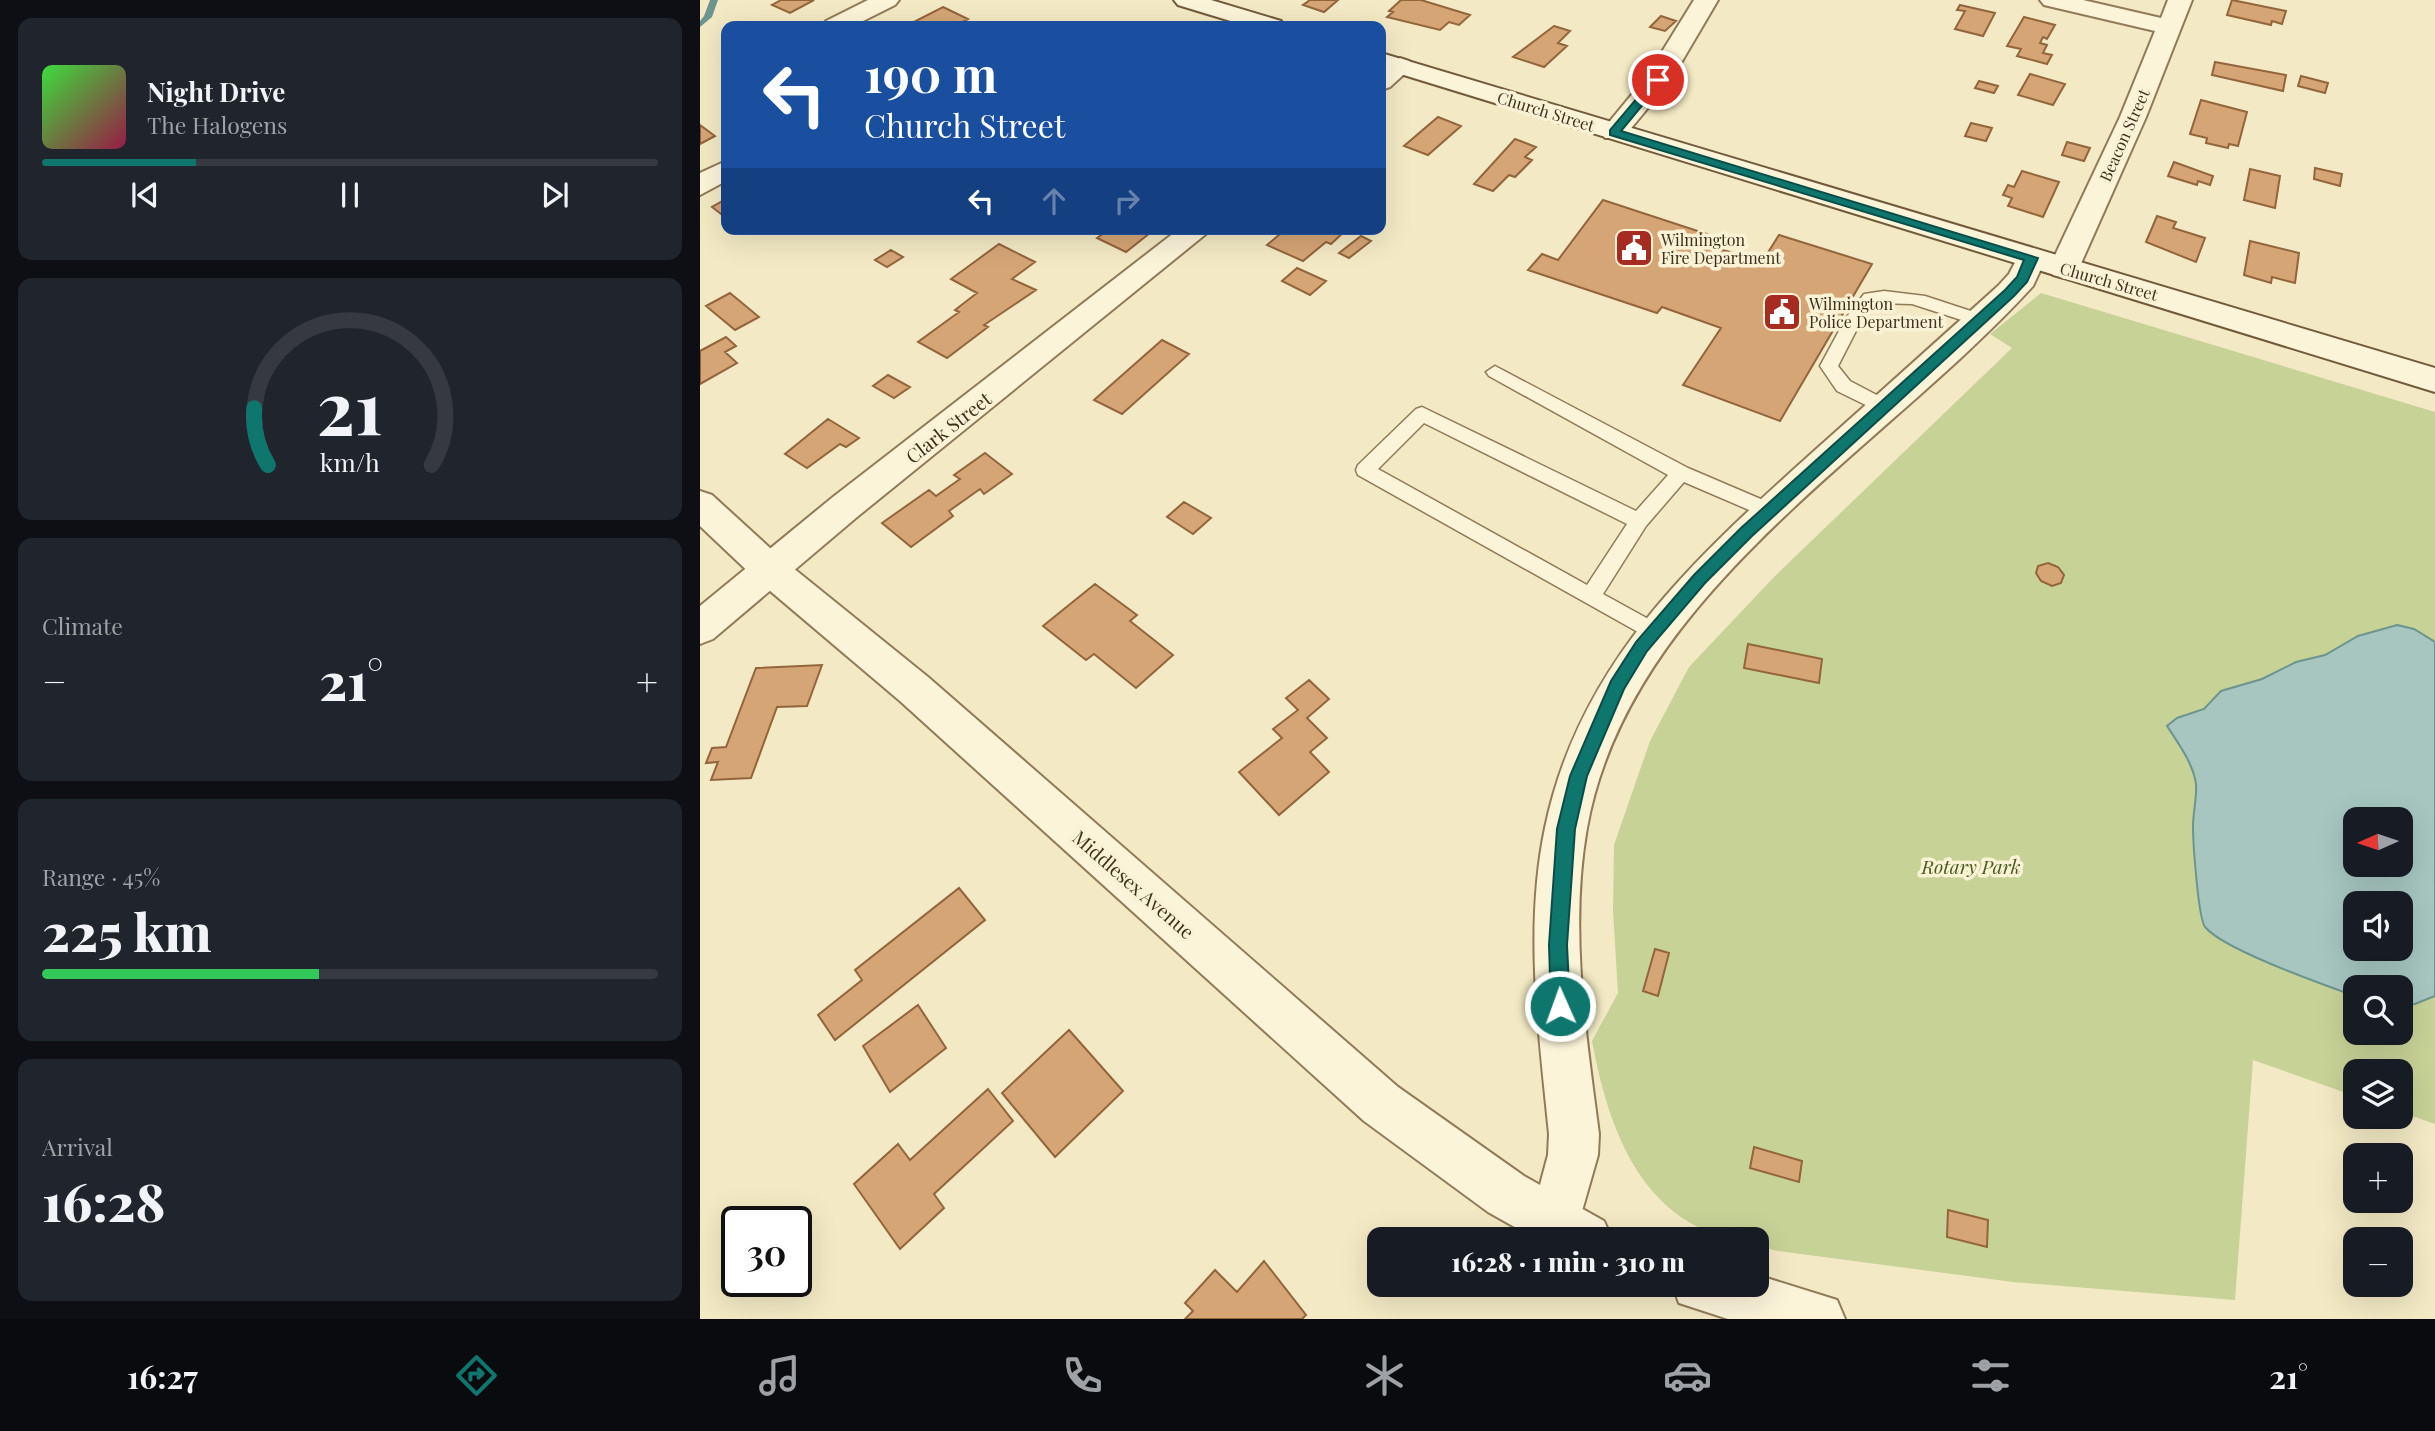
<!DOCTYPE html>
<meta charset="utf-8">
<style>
body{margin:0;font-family:"Playfair Display",serif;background:#20242c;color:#f1f3f6;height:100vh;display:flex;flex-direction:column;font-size:26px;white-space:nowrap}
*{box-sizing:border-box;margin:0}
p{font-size:23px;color:#9ea1a6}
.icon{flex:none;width:38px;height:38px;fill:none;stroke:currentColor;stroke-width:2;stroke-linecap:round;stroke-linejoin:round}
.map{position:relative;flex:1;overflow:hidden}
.sheet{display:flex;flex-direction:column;gap:18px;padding:18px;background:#0d0f14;width:700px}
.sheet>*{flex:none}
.banner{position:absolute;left:21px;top:21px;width:665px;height:214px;border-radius:14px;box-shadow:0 7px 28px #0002;background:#1a4fa0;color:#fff;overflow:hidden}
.needle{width:46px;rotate:267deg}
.tools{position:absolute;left:1643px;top:807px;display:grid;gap:14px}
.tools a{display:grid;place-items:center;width:70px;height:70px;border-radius:14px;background:#171b24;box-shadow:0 7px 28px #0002;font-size:35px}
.speed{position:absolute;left:21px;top:1206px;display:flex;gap:14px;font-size:35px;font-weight:700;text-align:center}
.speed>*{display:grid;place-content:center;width:91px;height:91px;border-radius:50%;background:#171b24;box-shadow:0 7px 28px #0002;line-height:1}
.speed .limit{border:4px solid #111;border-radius:10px;background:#fff;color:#111}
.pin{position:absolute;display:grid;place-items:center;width:60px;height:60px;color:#fff;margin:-30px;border:4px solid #fff;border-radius:50%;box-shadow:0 2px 7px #0007}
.me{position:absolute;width:77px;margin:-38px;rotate:358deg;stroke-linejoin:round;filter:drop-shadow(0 0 5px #0008)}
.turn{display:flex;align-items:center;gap:24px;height:147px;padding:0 28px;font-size:32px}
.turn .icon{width:91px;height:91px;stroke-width:2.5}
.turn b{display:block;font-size:49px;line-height:60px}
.lanes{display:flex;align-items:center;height:66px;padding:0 28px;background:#0003;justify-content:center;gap:35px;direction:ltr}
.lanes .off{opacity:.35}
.big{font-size:52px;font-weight:800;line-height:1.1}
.sheet .card{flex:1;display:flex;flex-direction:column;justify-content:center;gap:10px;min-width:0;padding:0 24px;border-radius:14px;background:#20242c}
.sheet .dial{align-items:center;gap:0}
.dial svg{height:182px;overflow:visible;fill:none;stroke:#363941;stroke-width:7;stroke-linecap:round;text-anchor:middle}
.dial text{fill:#f1f3f6;stroke:none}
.song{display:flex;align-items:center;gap:21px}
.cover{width:84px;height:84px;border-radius:10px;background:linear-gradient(135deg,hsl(120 70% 55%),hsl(340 70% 35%))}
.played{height:7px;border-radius:4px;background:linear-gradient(90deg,#0f766e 25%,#363941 25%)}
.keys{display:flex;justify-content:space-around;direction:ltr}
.heat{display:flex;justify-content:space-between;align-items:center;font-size:38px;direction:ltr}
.charge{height:10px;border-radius:5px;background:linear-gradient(90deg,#34c759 45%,#363941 0)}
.trip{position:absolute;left:667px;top:1227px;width:402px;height:70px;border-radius:14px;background:#171b24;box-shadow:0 7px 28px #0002;font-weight:800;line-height:70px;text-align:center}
.dock{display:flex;height:112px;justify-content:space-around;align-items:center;background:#090b0e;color:#9ea1a6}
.dock .icon{width:49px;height:49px}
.dock .on{color:#0f766e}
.dock b{font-size:32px;color:#f1f3f6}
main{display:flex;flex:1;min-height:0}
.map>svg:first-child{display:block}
</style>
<main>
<section class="sheet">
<div class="card">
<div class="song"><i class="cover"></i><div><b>Night Drive</b><p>The Halogens</p></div></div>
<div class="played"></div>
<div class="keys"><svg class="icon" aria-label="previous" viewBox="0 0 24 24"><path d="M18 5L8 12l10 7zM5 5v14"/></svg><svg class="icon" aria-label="pause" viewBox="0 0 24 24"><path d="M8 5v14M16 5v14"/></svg><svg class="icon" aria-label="next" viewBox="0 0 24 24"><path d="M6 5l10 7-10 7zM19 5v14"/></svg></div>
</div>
<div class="card dial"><svg viewBox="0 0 100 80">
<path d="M14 69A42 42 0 1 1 86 69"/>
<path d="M14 69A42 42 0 0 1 8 44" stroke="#0f766e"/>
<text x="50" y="56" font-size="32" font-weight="700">21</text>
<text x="50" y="72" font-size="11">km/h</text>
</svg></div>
<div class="card"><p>Climate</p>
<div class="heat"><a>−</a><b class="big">21°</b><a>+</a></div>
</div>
<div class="card"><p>Range · 45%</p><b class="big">225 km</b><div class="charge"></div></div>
<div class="card"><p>Arrival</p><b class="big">16:28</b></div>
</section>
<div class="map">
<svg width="1735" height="1319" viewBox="0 0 1735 1319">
<rect width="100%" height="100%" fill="#f3e9c4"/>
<path fill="#c7d297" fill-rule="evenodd" d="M1341,293L1735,412V1124L1701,1112V1071H1656L1655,1096L1553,1060L1535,1300L1313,1282L1078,1251L1057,1246V1239C1045,1239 1031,1241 1020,1238C1011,1236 1003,1230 996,1226C929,1191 905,1110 892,1041L918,993L913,911L914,845L950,741L989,667L1075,576L1312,348L1290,334ZM1656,819H1701V864H1656ZM1656,903H1701V948H1656ZM1656,987H1701V1032H1656Z"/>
<path fill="#a6c6bf" stroke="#6c958e" stroke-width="2" fill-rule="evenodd" d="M1697,625L1714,629L1735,642V996L1715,1004L1701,1005V987H1656L1655,996C1624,985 1524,950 1505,927C1498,917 1493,842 1493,826C1493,813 1497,797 1496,784C1493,763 1478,743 1467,726L1477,718L1504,709L1521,691L1562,679L1596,662L1625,655L1658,636ZM1656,819H1701V864H1656ZM1701,903V948H1656V903Z"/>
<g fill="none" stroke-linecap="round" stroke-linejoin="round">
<path fill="#6c958e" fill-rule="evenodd" d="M10,0H18L12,17L0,27V21L4,16Z"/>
</g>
<path fill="#d5a576" stroke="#92653b" stroke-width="2" d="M81,0H114L90,13L72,5Z
M610,0H638L624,12L603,5Z
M701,0H721L770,15L759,25L749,22L740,30L687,17L693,12L689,11Z
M1532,0L1586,11L1582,24L1572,21L1571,25L1527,15Z
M1260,5L1295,13L1283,36L1255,29L1265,11L1257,10Z
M243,7L268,19L255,26H206Z
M961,16L976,21L965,31L950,27Z
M1324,17L1355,25L1347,39L1343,37L1340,43L1347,45L1343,53L1352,55L1347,64L1317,56L1321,49L1307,46Z
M854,26L870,31L858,43L867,46L844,67L813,57Z
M1515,62L1586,75L1583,91L1512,75Z
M1330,74L1365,84L1353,105L1318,95Z
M1601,76L1628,83L1625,93L1598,86Z
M1279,81L1298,86L1294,93L1275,88Z
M1501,100L1547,112L1538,146L1529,144L1528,148L1506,143L1507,138L1490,134Z
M738,117L761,126L728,155L704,146Z
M1271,123L1292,128L1286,141L1265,136Z
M0,125L15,136L0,144Z
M815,139L836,147L825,157L832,160L815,177L809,175L793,191L774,184Z
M1367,142L1390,148L1384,161L1362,155Z
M1474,162L1513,176L1510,185L1498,181L1497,185L1468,176Z
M1615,168L1642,174L1640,186L1614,179Z
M1550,169L1580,176L1575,208L1544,200Z
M1322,171L1359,182L1343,217L1308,206L1312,198L1303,195L1308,185L1314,187Z
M26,199V218L12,207Z
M903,200L1010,235L1004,244L1062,262L1079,235L1172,264L1080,421L983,385L1021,328L962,307L957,313L828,270L842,254L858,260Z
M1457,216L1476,222L1473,228L1505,238L1496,262L1446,242Z
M409,229H455L426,252L397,238Z
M586,229L598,230L647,229L631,244L626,242L603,261L567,245Z
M661,236L671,241L649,258L639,253Z
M1550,241L1599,253L1595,283L1572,277L1571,283L1544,275Z
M299,244L335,262L312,279L336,290L284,325L288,327L247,358L218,342L259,312L255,310L277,293L251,279Z
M191,250L203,257L187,267L175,260Z
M597,268L626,281L610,295L582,281Z
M30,293L59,317L35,330L6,306Z
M26,337L36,346L25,352L37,363L0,384V351Z
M462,340L489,354L422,414L394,400Z
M188,375L210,387L194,398L173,386Z
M128,419L159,438L146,447L140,444L107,468L85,454Z
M285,453L312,474L284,494L280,489L249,511L253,516L211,547L182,523L229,490L236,496L260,479L254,475Z
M484,502L511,518L493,534L467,517Z
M1348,563L1358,567L1364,575L1361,583L1352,586L1341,581L1336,573L1338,566Z
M395,584L437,615L430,621L473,655L436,688L394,654L386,660L343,626Z
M1048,644L1122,659L1119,683L1044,668Z
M122,665L107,706L77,707L51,778L11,780L18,762L6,763L12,748L26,747L56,668Z
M609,680L629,699L607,718L627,738L610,752L629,772L579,815L539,772L582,738L573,729L598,710L586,698Z
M259,888L285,920L135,1040L118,1015L162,980L155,970Z
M955,949L969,953L958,996L943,991Z
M218,1005L246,1048L190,1092L163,1046Z
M369,1030L423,1091L355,1157L302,1093Z
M288,1089L313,1121L234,1194L244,1208L200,1249L154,1184L198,1144L210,1160Z
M1054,1147L1102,1161L1099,1182L1050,1168Z
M1248,1210L1288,1220L1287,1247L1247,1237Z
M564,1261L606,1315L602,1319H485L493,1311L485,1303L515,1270L537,1292Z"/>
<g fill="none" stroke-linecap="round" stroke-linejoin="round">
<defs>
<path id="service" d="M1184,291L1225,296L1286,316L1288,320L1280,326L1212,304L1175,303L1159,325L1138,366L1150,381L1190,402L1193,407L1190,412L1184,414L1137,391L1120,366L1146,318L1164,294Z
M795,366L988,468L1077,506L1080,511L1077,516L1070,519L984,482L946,526L903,594L961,626L964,632L961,638L954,641L658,475L656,470L658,465L716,409L722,407L936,511L968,475L789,376L786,372ZM724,423L927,524L887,585L678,469Z"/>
<path id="minor" d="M168,0H199L195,5L153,26H123L126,21Z
M994,0H1018L971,80L923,138H905L901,132L947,76Z
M1340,0H1383L1461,18L1468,0H1492L1446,117L1379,268L1375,275L1364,278L1353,275L1349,268L1420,117L1455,31L1344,5Z
M700,58L709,61L713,66L690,87L681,90V69Z
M26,161V181L0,195V173Z
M479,229H512L157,517L13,639L0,644V606L133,497Z
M1331,248L1341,251L1346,258L1333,286C1182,452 929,593 887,828C869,929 886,1034 899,1134L898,1155L874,1239H838L830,1222L848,1155L849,1134C839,1034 824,928 845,828C879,663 993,560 1113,452C1175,397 1237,341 1298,286L1309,274L1321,251Z"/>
<path id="tertiary" d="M0,491L12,495L82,559L228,677L698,1087L824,1176L904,1221L912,1239H836L788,1212L664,1121L200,701L56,579L0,526Z
M1057,1275L1137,1300L1145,1319H1028L979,1303L972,1284H1057Z"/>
<path id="secondary" d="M474,0H511L581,21L584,26H547L478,5Z
M681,53L1735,368V392L681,68Z"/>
</defs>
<use href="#service" stroke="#907a58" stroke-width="3"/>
<use href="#minor" stroke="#907a58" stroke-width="4"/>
<use href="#tertiary" stroke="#907a58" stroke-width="4"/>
<use href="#secondary" stroke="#725b3b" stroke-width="4"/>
<use href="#service" fill="#fcf4d9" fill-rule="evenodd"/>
<use href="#minor" fill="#fcf4d9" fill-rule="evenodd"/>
<use href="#tertiary" fill="#fcf4d9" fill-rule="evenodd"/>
<use href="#secondary" fill="#fcf4d9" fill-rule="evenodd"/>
</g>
<path fill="#0f766e" stroke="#0a4d48" stroke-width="2" d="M954,78L963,80L921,131L1338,258L1327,282L1314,296L1052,536L1005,583L947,651L924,689L887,776L875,829L867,945L870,1006L867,1012L860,1015L853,1012L851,1006L849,945L857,829L870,776L911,681L936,642L994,575L1041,528L1305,290L1317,277L1324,260L910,135V130Z"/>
<defs>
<symbol id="civic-square" viewBox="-11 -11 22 22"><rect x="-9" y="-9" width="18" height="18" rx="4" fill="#a62b21" stroke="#f9f2d5"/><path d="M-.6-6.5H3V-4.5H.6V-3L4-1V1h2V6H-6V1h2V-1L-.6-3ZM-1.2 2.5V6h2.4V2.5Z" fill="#fff"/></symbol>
</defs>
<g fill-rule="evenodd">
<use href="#civic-square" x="912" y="226" width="44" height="44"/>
<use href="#civic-square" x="1060" y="290" width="44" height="44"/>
</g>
<g text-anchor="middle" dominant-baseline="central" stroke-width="7" stroke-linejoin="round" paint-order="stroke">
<g font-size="16" fill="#3e301e" stroke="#f9f2d5">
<text transform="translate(846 111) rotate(17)">Church Street</text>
<text transform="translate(1424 135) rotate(-66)">Beacon Street</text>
<text transform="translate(1409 281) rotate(16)">Church Street</text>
</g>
<g font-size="16" fill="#3e301e" stroke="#f9f2d5" text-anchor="start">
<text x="961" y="239">Wilmington<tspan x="961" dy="18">Fire Department</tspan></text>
<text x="1109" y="303">Wilmington<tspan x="1109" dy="18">Police Department</tspan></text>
</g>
<g font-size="19" fill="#3e301e" stroke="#f9f2d5">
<text transform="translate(248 427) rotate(-38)">Clark Street</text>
<text transform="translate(434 884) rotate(41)">Middlesex Avenue</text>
</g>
<g font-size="19" font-style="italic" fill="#495d22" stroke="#f9f2d5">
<text x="1271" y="866">Rotary Park</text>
</g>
</g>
</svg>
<div class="tools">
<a><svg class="needle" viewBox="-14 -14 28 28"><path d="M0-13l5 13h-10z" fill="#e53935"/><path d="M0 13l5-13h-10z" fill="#9ea1a6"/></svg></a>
<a><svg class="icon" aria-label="sound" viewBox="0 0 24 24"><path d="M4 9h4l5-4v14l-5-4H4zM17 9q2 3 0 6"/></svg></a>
<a><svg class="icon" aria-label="search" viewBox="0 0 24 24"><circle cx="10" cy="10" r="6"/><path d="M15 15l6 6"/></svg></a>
<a><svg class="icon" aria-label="layers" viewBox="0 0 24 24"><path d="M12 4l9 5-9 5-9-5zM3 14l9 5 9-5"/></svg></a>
<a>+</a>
<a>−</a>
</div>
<div class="speed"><div class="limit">30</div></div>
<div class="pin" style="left:958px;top:80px;background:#d93025"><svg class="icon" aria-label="arrive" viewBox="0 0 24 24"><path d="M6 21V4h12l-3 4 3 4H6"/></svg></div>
<svg class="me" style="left:860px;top:1006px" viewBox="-20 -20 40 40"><circle r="17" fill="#0f766e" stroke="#fff" stroke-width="3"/><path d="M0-11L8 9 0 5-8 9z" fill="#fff"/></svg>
<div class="trip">16:28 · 1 min · 310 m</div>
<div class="banner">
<div class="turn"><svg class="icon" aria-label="left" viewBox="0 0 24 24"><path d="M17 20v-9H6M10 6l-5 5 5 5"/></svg><div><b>190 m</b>Church Street</div></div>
<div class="lanes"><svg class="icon" aria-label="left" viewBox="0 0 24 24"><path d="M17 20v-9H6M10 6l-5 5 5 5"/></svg><svg class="icon off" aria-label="ahead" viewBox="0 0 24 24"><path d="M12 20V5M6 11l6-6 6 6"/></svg><svg class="icon off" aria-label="right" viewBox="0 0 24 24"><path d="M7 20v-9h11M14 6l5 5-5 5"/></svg></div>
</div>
</div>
</main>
<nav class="dock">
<b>16:27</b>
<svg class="icon on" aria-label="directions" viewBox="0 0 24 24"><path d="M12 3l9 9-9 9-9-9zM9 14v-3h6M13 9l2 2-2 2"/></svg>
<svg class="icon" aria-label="music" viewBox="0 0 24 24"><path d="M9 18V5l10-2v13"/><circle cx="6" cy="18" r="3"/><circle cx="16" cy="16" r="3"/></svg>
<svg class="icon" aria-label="phone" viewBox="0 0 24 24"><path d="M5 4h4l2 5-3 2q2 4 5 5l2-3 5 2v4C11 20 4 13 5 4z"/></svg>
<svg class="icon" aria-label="climate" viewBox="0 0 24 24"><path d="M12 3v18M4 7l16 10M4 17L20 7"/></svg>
<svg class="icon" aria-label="car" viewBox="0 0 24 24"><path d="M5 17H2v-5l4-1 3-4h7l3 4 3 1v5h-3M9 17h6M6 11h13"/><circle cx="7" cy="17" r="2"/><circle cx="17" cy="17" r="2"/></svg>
<svg class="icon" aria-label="filters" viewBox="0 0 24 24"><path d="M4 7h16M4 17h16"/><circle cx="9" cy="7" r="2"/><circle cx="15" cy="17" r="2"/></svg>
<b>21°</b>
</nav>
